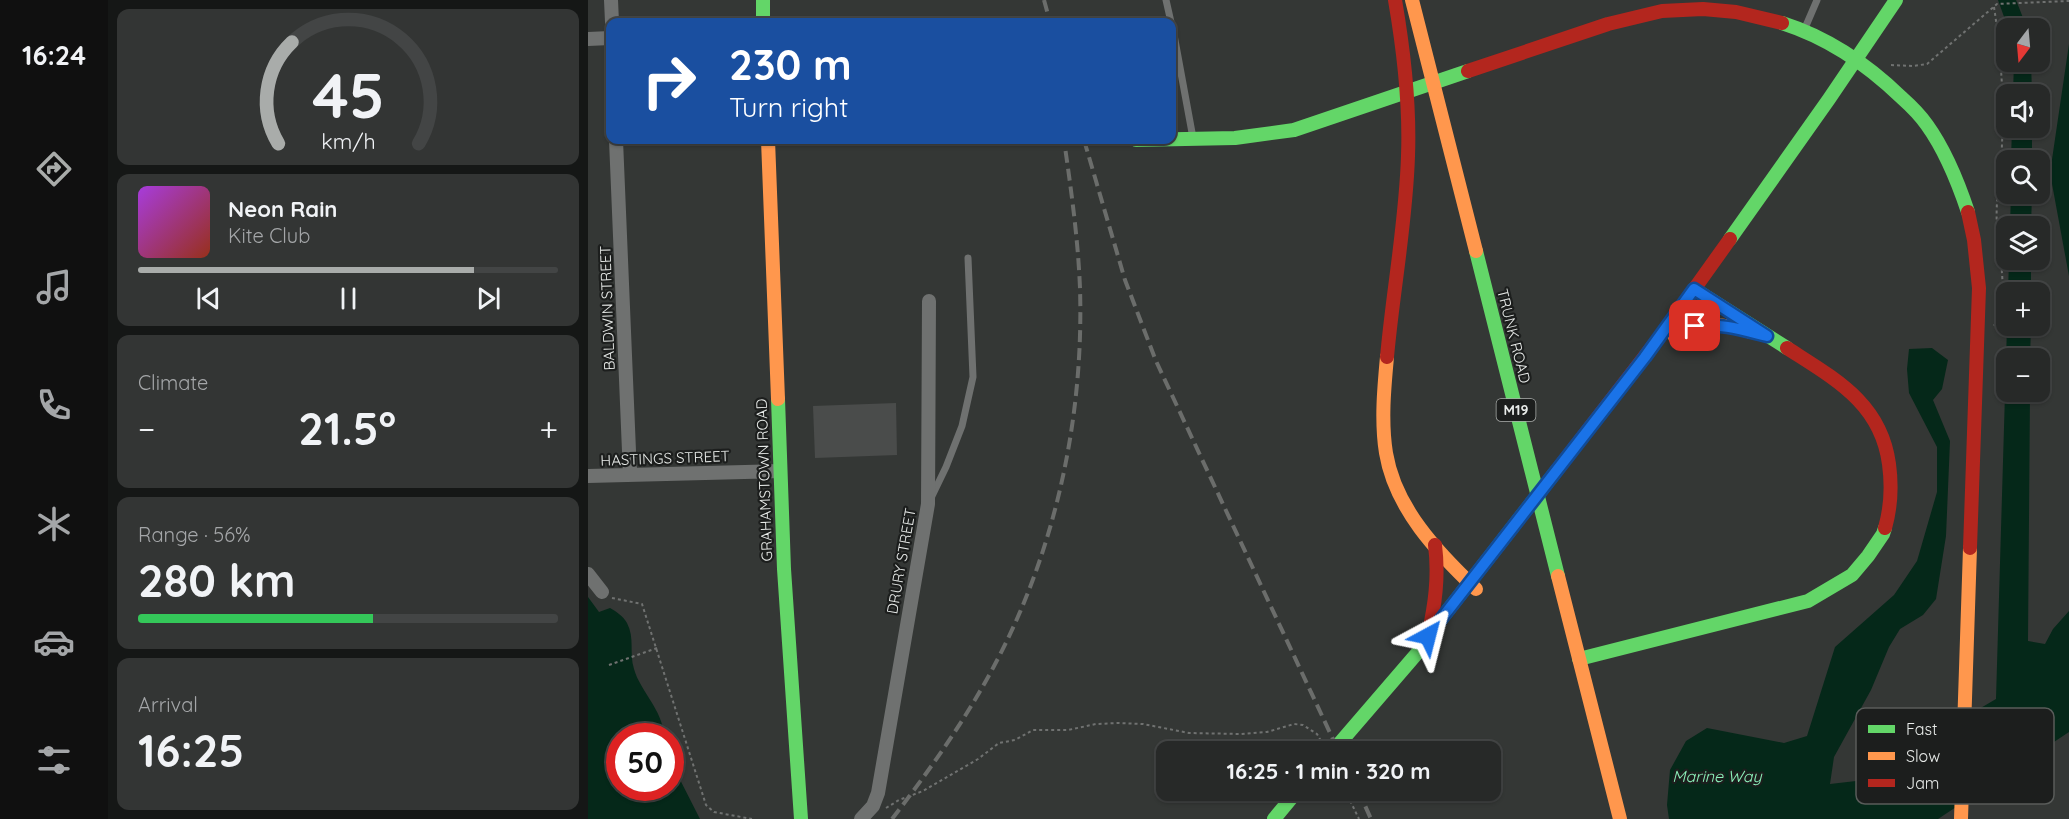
<!DOCTYPE html>
<meta charset="utf-8">
<style>
body{margin:0;font-family:Quicksand,sans-serif;background:#333534;color:#f1f3f6;height:100vh;display:flex;flex-direction:column;font-size:22px;white-space:nowrap}
*{box-sizing:border-box;margin:0}
p{font-size:20px;color:#a4a6a8}
.icon{flex:none;width:33px;height:33px;fill:none;stroke:currentColor;stroke-width:2;stroke-linecap:round;stroke-linejoin:round}
.map{position:relative;flex:1;overflow:hidden}
.sheet{display:flex;flex-direction:column;gap:9px;padding:9px;background:#151716;width:480px}
.sheet>*{flex:none}
.hud{position:absolute;left:18px;top:18px;width:570px;height:126px;border-radius:12px;box-shadow:0 2px 4px #0004,0 0 0 2px #434545;background:#1a4fa0;color:#fff;overflow:hidden}
.needle{width:39px;rotate:196deg}
.controls{position:absolute;left:1408px;top:18px;display:grid;gap:12px}
.controls a{display:grid;place-items:center;width:54px;height:54px;border-radius:12px;background:#272928;box-shadow:0 2px 4px #0004,0 0 0 2px #434545;font-size:30px}
.speed{position:absolute;left:18px;top:723px;display:flex;gap:12px;font-size:30px;font-weight:700;text-align:center}
.speed>*{display:grid;place-content:center;width:78px;height:78px;border-radius:50%;background:#272928;box-shadow:0 2px 4px #0004,0 0 0 2px #434545;line-height:1}
.speed .limit{border:9px solid #d22;background:#fff;color:#111}
.pin{position:absolute;display:grid;place-items:center;width:51px;height:51px;color:#fff;margin:-26px;border-radius:12px;box-shadow:0 3px 9px #0006}
.me{position:absolute;width:66px;margin:-33px;rotate:38deg;stroke-linejoin:round;filter:drop-shadow(0 0 4px #0008)}
.turn{display:flex;align-items:center;gap:21px;height:126px;padding:0 24px;font-size:27px}
.turn .icon{width:78px;height:78px;stroke-width:2.5}
.turn b{display:block;font-size:42px;line-height:51px}
.big{font-size:45px;font-weight:800;line-height:1.1}
.sheet .tile{flex:1;display:flex;flex-direction:column;justify-content:center;gap:9px;min-width:0;padding:0 21px;border-radius:12px;background:#333534}
.sheet .dial{align-items:center;gap:0}
.dial svg{height:156px;overflow:visible;fill:none;stroke:#434545;stroke-width:7;stroke-linecap:round;text-anchor:middle}
.dial text{fill:#f1f3f6;stroke:none}
.song{display:flex;align-items:center;gap:18px}
.cover{width:72px;height:72px;border-radius:9px;background:linear-gradient(135deg,hsl(280 70% 55%),hsl(10 70% 35%))}
.played{height:6px;border-radius:3px;background:linear-gradient(90deg,#a9acaa 80%,#434545 80%)}
.keys{display:flex;justify-content:space-around;direction:ltr}
.heat{display:flex;justify-content:space-between;align-items:center;font-size:33px;direction:ltr}
.charge{height:9px;border-radius:4px;background:linear-gradient(90deg,#34c759 56%,#434545 0)}
.trip{position:absolute;left:568px;top:741px;width:345px;height:60px;border-radius:12px;background:#272928;box-shadow:0 2px 4px #0004,0 0 0 2px #434545;font-weight:800;line-height:60px;text-align:center}
main{display:flex;flex:1;min-height:0}
.menu{display:flex;flex-direction:column;width:108px;justify-content:space-around;align-items:center;background:#101010;color:#a4a6a8}
.menu .icon{width:42px;height:42px}
.menu .selected{color:#a9acaa}
.menu b{font-size:27px;color:#f1f3f6}
.map>svg:first-child{display:block}
</style>
<main>
<nav class="menu">
<b>16:24</b>
<svg class="icon selected" aria-label="directions" viewBox="0 0 24 24"><path d="M12 3l9 9-9 9-9-9zM9 14v-3h6M13 9l2 2-2 2"/></svg>
<svg class="icon" aria-label="music" viewBox="0 0 24 24"><path d="M9 18V5l10-2v13"/><circle cx="6" cy="18" r="3"/><circle cx="16" cy="16" r="3"/></svg>
<svg class="icon" aria-label="phone" viewBox="0 0 24 24"><path d="M5 4h4l2 5-3 2q2 4 5 5l2-3 5 2v4C11 20 4 13 5 4z"/></svg>
<svg class="icon" aria-label="climate" viewBox="0 0 24 24"><path d="M12 3v18M4 7l16 10M4 17L20 7"/></svg>
<svg class="icon" aria-label="car" viewBox="0 0 24 24"><path d="M5 17H2v-5l4-1 3-4h7l3 4 3 1v5h-3M9 17h6M6 11h13"/><circle cx="7" cy="17" r="2"/><circle cx="17" cy="17" r="2"/></svg>
<svg class="icon" aria-label="filters" viewBox="0 0 24 24"><path d="M4 7h16M4 17h16"/><circle cx="9" cy="7" r="2"/><circle cx="15" cy="17" r="2"/></svg>
</nav>
<section class="sheet">
<div class="tile dial"><svg viewBox="0 0 100 80">
<path d="M14 69A42 42 0 1 1 86 69"/>
<path d="M14 69A42 42 0 0 1 21 17" stroke="#a9acaa"/>
<text x="50" y="56" font-size="32" font-weight="700">45</text>
<text x="50" y="72" font-size="11">km/h</text>
</svg></div>
<div class="tile">
<div class="song"><i class="cover"></i><div><b>Neon Rain</b><p>Kite Club</p></div></div>
<div class="played"></div>
<div class="keys"><svg class="icon" aria-label="previous" viewBox="0 0 24 24"><path d="M18 5L8 12l10 7zM5 5v14"/></svg><svg class="icon" aria-label="pause" viewBox="0 0 24 24"><path d="M8 5v14M16 5v14"/></svg><svg class="icon" aria-label="next" viewBox="0 0 24 24"><path d="M6 5l10 7-10 7zM19 5v14"/></svg></div>
</div>
<div class="tile"><p>Climate</p>
<div class="heat"><a>−</a><b class="big">21.5°</b><a>+</a></div>
</div>
<div class="tile"><p>Range · 56%</p><b class="big">280 km</b><div class="charge"></div></div>
<div class="tile"><p>Arrival</p><b class="big">16:25</b></div>
</section>
<div class="map">
<svg width="1481" height="819" viewBox="0 0 1481 819">
<rect width="100%" height="100%" fill="#343735"/>
<path fill="#052819" d="M1410,0H1428L1439,28H1420Z
M1481,44V276L1462,173Z
M1426,62H1443L1444,94H1425Z
M1424,128H1444V160H1423Z
M1423,194H1444L1443,226H1422Z
M1421,260H1443V292H1420Z
M1419,326H1443L1442,358H1419V392H1442L1440,641L1457,644L1465,629L1481,611V732L1350,819H1081L1079,805L1082,770L1098,741L1119,728L1196,743L1219,736L1247,647L1306,595L1329,561L1349,492V447L1321,393L1319,369L1321,349L1344,348L1360,360L1354,389L1345,400L1362,441L1358,536L1348,599L1335,615L1312,629L1301,647L1283,690L1246,757L1242,784L1268,781L1408,699Z
M0,597L11,612L22,608C29,612 35,616 39,623C47,638 41,653 46,669C52,691 75,710 76,736H32V788H82L83,762L112,819H0Z"/>
<path fill="#4a4c4b" d="M308,403L309,455L227,458L225,406Z"/>
<g fill="none" stroke-linecap="round" stroke-linejoin="round">
<path stroke="#707271" stroke-width="2" stroke-dasharray="3 3" stroke-linecap="butt" d="M1406,7C1413,53 1416,97 1414,144C1413,170 1407,201 1409,226C1411,258 1422,296 1406,326
M1303,65L1325,66L1339,64L1409,4L1481,1
M24,598L54,604L118,805L126,812L164,819
M21,665L69,648
M757,790L771,819
M298,808L311,800L335,791L390,759L411,743L427,740L445,730H480L508,724L531,723L555,724L601,733L653,734L679,732L706,724L715,725L729,734L733,741"/>
<path stroke="#6f7170" stroke-width="7" d="M578,0L583,22
M584,24L605,138
M1217,28L1229,0
M344,496L358,467L374,426L385,377L380,258"/>
<path stroke="#6f7170" stroke-width="14" d="M23,0L24,22
M0,39L22,38
M28,140L42,475
M0,476L192,471
M0,574L14,592
M273,819L285,806L290,793L340,504L341,301"/>
<path stroke="#63d668" stroke-width="14" d="M175,0V22
M1194,23C1241,38 1279,64 1314,98C1323,106 1332,115 1339,125C1357,150 1370,182 1380,212
M548,140L647,138L706,130L880,71
M1142,239L1241,99L1308,0
M888,251L970,576
M1106,289L1199,348
M190,399L196,569L213,819
M991,659L1220,601L1264,575L1280,556L1295,534L1297,528
M744,752L831,651L840,636L969,470
M686,819L710,790"/>
<path stroke="#ff974d" stroke-width="14" d="M824,0L888,251
M180,140L190,399
M1087,337C1115,321 1133,323 1163,332
M799,357C796,389 793,422 798,453C807,508 849,552 888,589
M970,576L1032,819
M1373,819L1382,548"/>
<path stroke="#b3261e" stroke-width="14" d="M880,71L1020,24L1074,11L1115,9L1148,12L1194,23
M1380,212L1386,240L1391,288L1382,548
M1199,348C1247,379 1293,403 1301,464C1304,486 1303,507 1297,528
M799,357C805,290 818,223 820,156C822,103 816,52 807,0
M969,470L1077,330L1142,239
M840,636C847,605 851,577 847,545"/>
<path stroke="#6b6d6b" stroke-width="4" stroke-dasharray="12 6" stroke-linecap="butt" d="M456,0L462,22
M496,140L537,280L568,361L751,752
M770,790L783,819
M304,819C341,771 376,722 405,668C467,553 496,419 492,288C490,238 483,189 476,140"/>
</g>
<g fill="none" stroke-linecap="round" stroke-linejoin="round">
<defs>
<path id="route" d="M840,636L1057,357L1106,289L1179,336C1155,330 1133,323 1107,326"/>
</defs>
<use href="#route" stroke="#114b97" stroke-width="15"/>
<use href="#route" stroke="#1a73e8" stroke-width="10"/>
</g>
<g text-anchor="middle" dominant-baseline="central" stroke-width="4.5" stroke-linejoin="round" paint-order="stroke">
<rect fill="#1c1e1d" stroke="#abaeac" stroke-width="1.5" x="908.5" y="399" width="39" height="22" rx="4.5"/>
<g font-size="14" font-weight="bold" fill="#e8ebe9">
<text x="928" y="410">M19</text>
</g>
<g font-size="15" fill="#e8ebe9" stroke="#1c1e1d">
<text transform="translate(19 308) rotate(-92)">BALDWIN STREET</text>
<text transform="translate(926 336) rotate(76)">TRUNK ROAD</text>
<text transform="translate(77 458) rotate(-2)">HASTINGS STREET</text>
<text transform="translate(176 480) rotate(-92)">GRAHAMSTOWN ROAD</text>
<text transform="translate(313 561) rotate(-80)">DRURY STREET</text>
</g>
<g font-size="16" font-style="italic" fill="#8df3bc" stroke="#1c1e1d">
<text x="1129" y="776">Marine Way</text>
</g>
</g>
<rect x="1268" y="708" width="198" height="96" rx="9" fill="#1c1e1d" stroke="#595c5a" stroke-width="1.5"/>
<rect x="1280" y="725" width="27" height="8" fill="#63d668"/>
<rect x="1280" y="752" width="27" height="8" fill="#ff974d"/>
<rect x="1280" y="779" width="27" height="8" fill="#b3261e"/>
<g font-size="16" fill="#e8ebe9">
<text x="1318" y="735">Fast</text>
<text x="1318" y="762">Slow</text>
<text x="1318" y="789">Jam</text>
</g>
</svg>
<div class="controls">
<a><svg class="needle" viewBox="-14 -14 28 28"><path d="M0-13l5 13h-10z" fill="#e53935"/><path d="M0 13l5-13h-10z" fill="#a4a6a8"/></svg></a>
<a><svg class="icon" aria-label="sound" viewBox="0 0 24 24"><path d="M4 9h4l5-4v14l-5-4H4zM17 9q2 3 0 6"/></svg></a>
<a><svg class="icon" aria-label="search" viewBox="0 0 24 24"><circle cx="10" cy="10" r="6"/><path d="M15 15l6 6"/></svg></a>
<a><svg class="icon" aria-label="layers" viewBox="0 0 24 24"><path d="M12 4l9 5-9 5-9-5zM3 14l9 5 9-5"/></svg></a>
<a>+</a>
<a>−</a>
</div>
<div class="speed"><div class="limit">50</div></div>
<div class="pin" style="left:1107px;top:326px;background:#d93025"><svg class="icon" aria-label="arrive" viewBox="0 0 24 24"><path d="M6 21V4h12l-3 4 3 4H6"/></svg></div>
<svg class="me" style="left:840px;top:636px" viewBox="-20 -20 40 40"><path d="M0-17L14 15 0 8-14 15z" fill="#1a73e8" stroke="#fff" stroke-width="4"/></svg>
<div class="trip">16:25 · 1 min · 320 m</div>
<div class="hud">
<div class="turn"><svg class="icon" aria-label="right" viewBox="0 0 24 24"><path d="M7 20v-9h11M14 6l5 5-5 5"/></svg><div><b>230 m</b>Turn right</div></div>
</div>
</div>
</main>
